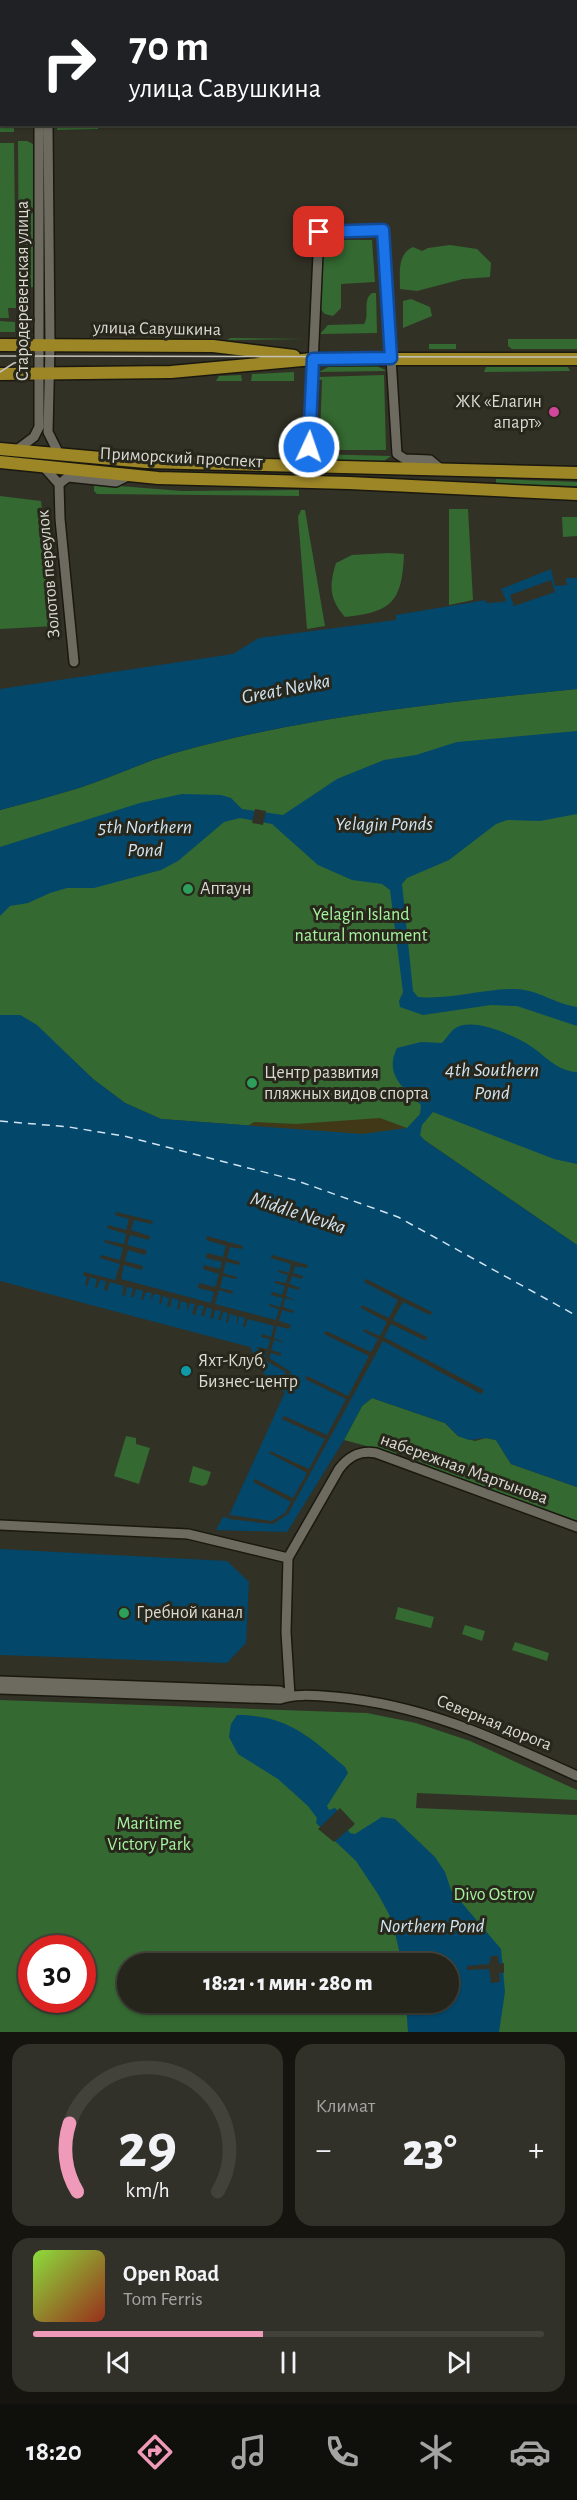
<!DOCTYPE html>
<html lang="ru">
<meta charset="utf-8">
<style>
body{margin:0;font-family:"Alegreya Sans",sans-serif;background:#323129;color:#f1f3f6;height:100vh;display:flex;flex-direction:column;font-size:22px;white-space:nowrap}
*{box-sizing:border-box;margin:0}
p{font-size:20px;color:#a4a5a3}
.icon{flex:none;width:33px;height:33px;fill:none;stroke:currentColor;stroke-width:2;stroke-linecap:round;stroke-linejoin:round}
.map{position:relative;height:2032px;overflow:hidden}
.sheet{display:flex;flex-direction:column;gap:12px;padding:12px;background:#15140f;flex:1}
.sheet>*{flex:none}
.hud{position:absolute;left:0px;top:0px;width:578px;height:126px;box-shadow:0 2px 4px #0004,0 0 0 2px #42423b;background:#202124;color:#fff;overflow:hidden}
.speed{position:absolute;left:18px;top:1935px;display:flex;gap:12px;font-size:30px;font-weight:700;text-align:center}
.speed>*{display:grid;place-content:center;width:78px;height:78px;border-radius:50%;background:#26251c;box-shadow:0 2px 4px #0004,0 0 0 2px #42423b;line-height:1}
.speed .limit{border:9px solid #d22;background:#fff;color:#111}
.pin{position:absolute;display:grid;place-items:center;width:51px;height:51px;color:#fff;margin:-26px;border-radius:12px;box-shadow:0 3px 9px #0006}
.me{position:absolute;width:66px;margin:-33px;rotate:3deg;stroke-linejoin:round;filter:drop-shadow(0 0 4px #0008)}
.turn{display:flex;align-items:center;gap:21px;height:126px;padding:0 30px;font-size:27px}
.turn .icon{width:78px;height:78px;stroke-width:2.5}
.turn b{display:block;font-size:42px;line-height:51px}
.big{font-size:45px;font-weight:800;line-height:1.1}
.sheet .card{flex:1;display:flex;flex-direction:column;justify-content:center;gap:9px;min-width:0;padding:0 21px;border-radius:18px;background:#323129}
.sheet .dial{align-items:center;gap:0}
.dial svg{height:156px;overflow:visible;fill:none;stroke:#42423b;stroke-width:7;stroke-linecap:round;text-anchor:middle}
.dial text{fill:#f1f3f6;stroke:none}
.song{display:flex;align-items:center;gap:18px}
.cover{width:72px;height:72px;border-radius:9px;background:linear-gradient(135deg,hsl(90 70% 55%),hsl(10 70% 35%))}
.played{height:6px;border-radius:3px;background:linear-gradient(90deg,#ef9ab8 45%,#42423b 45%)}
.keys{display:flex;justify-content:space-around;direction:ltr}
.heat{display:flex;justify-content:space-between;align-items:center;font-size:33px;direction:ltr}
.sheet .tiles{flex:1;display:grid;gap:12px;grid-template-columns:1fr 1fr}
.card:last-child{grid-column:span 2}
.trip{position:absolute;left:117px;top:1953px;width:342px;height:60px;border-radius:30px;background:#26251c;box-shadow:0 2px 4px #0004,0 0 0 2px #42423b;font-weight:800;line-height:60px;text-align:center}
.tab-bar{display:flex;height:96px;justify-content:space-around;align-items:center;background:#0f0f0b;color:#a4a5a3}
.tab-bar .icon{width:42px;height:42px}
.tab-bar .current{color:#ef9ab8}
.tab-bar b{font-size:27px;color:#f1f3f6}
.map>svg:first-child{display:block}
</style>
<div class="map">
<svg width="577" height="2032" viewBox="0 0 577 2032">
<rect width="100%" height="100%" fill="#323126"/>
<path fill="#346931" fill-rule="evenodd" d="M0,0H13L2,2V124L14,125V132H0Z
M57,125H98V129L57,130Z
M18,141H27L35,145L36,287L19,288Z
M0,143H14L16,308H8L9,318H0Z
M331,240H372L375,282L341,284V308L333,316L325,314L320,309L323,249L327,241Z
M450,245L477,249L491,263L490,277L463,279L417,291L400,289C400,273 397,254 413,247L422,251L428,248Z
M372,293H376L377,333L320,334L328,325L364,324C370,314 362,300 372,293Z
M411,299L430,307L432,316L403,328V301Z
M0,321L15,322V332H0Z
M231,338L305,339L227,340Z
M508,339H577V349H512L508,346Z
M429,344H456V349H429Z
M377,366L387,371L319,372L328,367Z
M486,367H568L570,371L484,372Z
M294,372V381H251L252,374Z
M241,375L242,381H216L219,376Z
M384,375L386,450H313V438H320L322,380L316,379L317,377Z
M314,454L391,456L384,461L322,460Z
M496,479L577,482V486L496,484Z
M94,484L182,491L299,490V496L97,494L94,491Z
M0,496L41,501L55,626L0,629Z
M449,509H468L473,600L449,605Z
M301,510H305L325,626L307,629L298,517Z
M562,517H577V536L563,537Z
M389,553L404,554C402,602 392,612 345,617C329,599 329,585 336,563L352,555Z
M577,689V1245L407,1128L363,1134L161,1119L125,1103L93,1079L36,1025L20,1015H0V810C26,803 53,796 79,788C113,777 147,760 182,751C310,716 445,702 577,689Z
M372,1398L445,1423L458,1436L475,1441L486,1438L496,1440L511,1464L577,1487V1521L475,1486L397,1452L396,1454L344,1440L362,1406Z
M126,1436L136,1438V1444L150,1448L139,1484L114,1476Z
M193,1466L211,1472L207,1484L203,1486L189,1482Z
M398,1607L434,1617L431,1628L395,1619Z
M465,1625L485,1631L482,1641L462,1634Z
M515,1642L549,1653L547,1661L512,1650Z
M0,1700L367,1713L416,1723L470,1741L577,1790V1800L417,1793L416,1808L577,1815V2032H0ZM32,1948H82V2000H32ZM128,1964H448V2002H128Z"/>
<path fill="#403817" d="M380,1118L407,1128L363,1134L246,1127L254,1122L296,1124Z"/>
<path fill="#03476b" d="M551,569L555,586L567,585L566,578H577V689C445,702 310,716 182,751C147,760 113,777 79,788C53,796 26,803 0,810V689L233,654L259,638L396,620V615L486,600V603L504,602L506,600L501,589Z
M577,731V814L540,821L507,820L496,824L449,860L407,878L402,884L413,991L418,997C451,1000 482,989 515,989C537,989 555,1004 577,1007V1026L517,1006L491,1005L423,1015L400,1007L399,1001L403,992L390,890L382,884L352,880L318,865L272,824L240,818L224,822L178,861L161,870L94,888H67L50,893L28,903L10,906L0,916V847L140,803L182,794L221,795L231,798L242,809L283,815L337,779L384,760L416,755L457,742Z
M0,1015H20L37,1025L93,1079L125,1103L161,1119L363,1134L407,1128L420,1114L421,1105C403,1088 384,1074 397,1048L421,1042L442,1043C446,1039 450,1032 454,1029C471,1016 513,1035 529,1045C545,1055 556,1071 577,1072V1164L554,1159L433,1112L422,1125L420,1135L424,1140L577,1245V1487L511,1464L496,1440L486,1438L469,1440L458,1436L445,1423L372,1398L362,1406L344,1440L287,1532L216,1530L223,1517L228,1518L285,1392L268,1380L250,1347L0,1281Z
M0,1549L227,1561L249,1582L246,1643L227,1663L0,1655Z
M237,1715C287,1715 309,1736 345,1767L348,1773L327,1806L329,1810L335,1808L353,1826L348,1830L350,1833L355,1834L382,1817L395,1819L435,1857L445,1872L451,1890L501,1949L505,1992L499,2032H408L406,2003L448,2002V1964L402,1963L392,1920L378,1894L356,1861L316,1823L317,1818L308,1806L278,1779L238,1754L229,1737L231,1724Z"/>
<path fill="#323126" d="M551,580L555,592L514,606L510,595Z
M255,809L266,811L263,825L252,823Z
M116,1212L153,1221L152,1224L134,1220L131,1230L150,1236L149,1240L130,1235L127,1245L147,1250L145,1255L128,1250L125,1261L143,1266L142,1270L124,1265L121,1279L211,1303L214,1292L198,1288L199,1283L215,1287L219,1274L203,1269L204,1265L220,1269L222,1262L206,1258L207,1253L223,1257L226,1246L206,1240L207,1236L243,1246L242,1249L230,1247L227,1258L240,1262L239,1265L226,1262L223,1273L237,1277L236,1279L223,1276L220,1288L233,1291L232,1294L219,1290L215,1304L276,1320L279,1309L269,1306V1304L280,1307L283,1298L271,1295L272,1292L282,1295L285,1286L275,1283V1281L286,1283L288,1275L278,1272L279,1270L289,1273L291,1264L271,1258L272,1255L308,1265L307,1268L295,1266L293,1273L303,1276L302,1279L292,1276L289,1284L300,1288L299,1290L288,1287L286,1296L296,1301L285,1298L283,1307L294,1311L293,1313L282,1310L279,1321L291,1325L289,1329L277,1326L274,1338L286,1343L274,1340L271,1350L281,1353V1356L271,1353L269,1358L291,1372L281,1389L278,1387L280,1383L276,1380L281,1382L286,1372L264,1360L266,1352L257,1349V1347L268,1349L270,1339L261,1337L262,1334L271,1337L274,1326L248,1319L245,1327H243L245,1318L239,1316L237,1325V1316L230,1314L228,1323L226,1322L228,1313L223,1312L221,1320H218L221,1311L215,1310L213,1319L210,1318L212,1309L207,1307L204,1316H201L204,1306L198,1305L195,1315L192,1314L195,1304L190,1303L187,1312V1303L181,1301L179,1310L177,1309L179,1300L172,1298L170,1307H167L169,1298L163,1296L161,1304H159L161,1295L154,1294L150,1302L152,1293L146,1292L143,1300H141L143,1291L136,1289L134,1297H131L133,1288L127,1287L125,1296L122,1295L124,1286L110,1282L107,1291L104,1290L106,1281L100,1280L97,1288H95L97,1279L90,1277L87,1286L85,1285L87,1277L83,1275L84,1272L115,1280L120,1264L100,1258L101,1255L120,1260L123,1248L104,1242L105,1240L124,1244L126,1234L107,1228L108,1225L126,1230L129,1219L115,1215Z
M366,1279L432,1312L430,1315L403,1302L393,1320L427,1337L426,1341L391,1324L384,1337L484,1390L481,1394L383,1341L288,1514L273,1524L228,1519L230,1515L272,1521L285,1513L291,1502L253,1482L255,1479L293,1498L307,1473L269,1453L270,1451L309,1469L325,1439L282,1419L284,1416L327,1435L346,1399L305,1379L307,1376L348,1396L369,1356L324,1334L326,1331L371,1352L378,1339L363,1331L364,1329L380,1336L387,1322L361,1308L362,1305L389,1318L398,1300L364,1282Z
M340,1808L355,1824L334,1842L318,1829Z
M491,1956H498L499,1964L504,1963V1973H499L500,1982L491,1983L489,1969L467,1970V1966L489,1964Z"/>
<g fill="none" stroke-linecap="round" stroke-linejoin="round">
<path stroke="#d0e3f1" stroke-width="1.5" stroke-dasharray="8 6" stroke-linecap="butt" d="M0,1121L69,1127L124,1136L295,1180L398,1217L577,1316"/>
<defs>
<path id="minor" d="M38,0V2
M47,0V2
M48,124L50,345L48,432L59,454
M18,449L34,437L39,427V124
M43,466L59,484L68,477L116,482L130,475
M291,466L309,452L319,232L383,230L397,454L405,459L430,460L442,470
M59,484L60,519L74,662
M0,1525L188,1534L288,1558
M0,1681L280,1691L290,1696
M0,1689L280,1699C297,1693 317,1696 335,1697C425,1705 496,1739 577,1776
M290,1696L286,1632L288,1558L339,1469C349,1456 360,1450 376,1453L577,1527"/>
<path id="major" d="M0,345L213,346L294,356
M0,374L171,372L313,359H577
M0,449L146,462L577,473
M0,462L158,478L349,483L577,494"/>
</defs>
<use href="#minor" stroke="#1a180f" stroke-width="12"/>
<use href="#major" stroke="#1a180f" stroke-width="15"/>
<use href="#minor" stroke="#6d6b5f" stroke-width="9"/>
<use href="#major" stroke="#9d8626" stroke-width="12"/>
<path stroke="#c2c1ba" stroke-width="1.5" d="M0,356L577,357
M0,372L14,363L25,361"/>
</g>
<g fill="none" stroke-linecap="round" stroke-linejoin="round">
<defs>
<path id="route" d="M309,447L313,359L391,358L383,230L319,232"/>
</defs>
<use href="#route" stroke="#114b97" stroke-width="15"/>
<use href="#route" stroke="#1a73e8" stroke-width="10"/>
</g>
<circle fill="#d1479c" stroke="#28271c" stroke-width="2" cx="554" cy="412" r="6"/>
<g fill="#2e9e5b" stroke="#28271c" stroke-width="2">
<circle cx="188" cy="889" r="6"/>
<circle cx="252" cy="1083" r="6"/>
<circle cx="124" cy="1613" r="6"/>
</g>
<circle fill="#0f9aa8" stroke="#28271c" stroke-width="2" cx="186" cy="1371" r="6"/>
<g text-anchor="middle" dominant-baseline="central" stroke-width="6" stroke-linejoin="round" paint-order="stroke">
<g font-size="18" fill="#dbdad3" stroke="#28271c">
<text transform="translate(23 291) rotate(-90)">Стародеревенская улица</text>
<text transform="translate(157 329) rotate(1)">улица Савушкина</text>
<text transform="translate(181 458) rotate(3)">Приморский проспект</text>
<text transform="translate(49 574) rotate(-95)">Золотов переулок</text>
<text transform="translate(464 1469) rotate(20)">набережная Мартынова</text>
<text transform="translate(494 1723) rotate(22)">Северная дорога</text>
</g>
<g font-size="18" fill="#dbdad3" stroke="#28271c" text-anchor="start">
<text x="542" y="402" text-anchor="end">ЖК «Елагин<tspan x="542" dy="21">апарт»</tspan></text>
<text x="200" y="889">Аптаун</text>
<text x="264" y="1073">Центр развития<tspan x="264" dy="21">пляжных видов спорта</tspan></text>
<text x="198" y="1361">Яхт-Клуб,<tspan x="198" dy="21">Бизнес-центр</tspan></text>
<text x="136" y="1613">Гребной канал</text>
</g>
<g font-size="18" fill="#a5f39e" stroke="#28271c">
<text x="361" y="915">Yelagin Island<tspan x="361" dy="21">natural monument</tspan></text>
<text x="149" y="1824">Maritime<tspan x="149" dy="21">Victory Park</tspan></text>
<text x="494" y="1895">Divo Ostrov</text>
</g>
<g font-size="20" font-style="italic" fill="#d0e3f1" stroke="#28271c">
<text transform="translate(286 689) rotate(-11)">Great Nevka</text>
<text x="384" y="824">Yelagin Ponds</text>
<text x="145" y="827">5th Northern<tspan x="145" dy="23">Pond</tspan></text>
<text x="492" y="1070">4th Southern<tspan x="492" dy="23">Pond</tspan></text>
<text transform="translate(298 1213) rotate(18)">Middle Nevka</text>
<text x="432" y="1926">Northern Pond</text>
</g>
</g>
</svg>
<div class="speed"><div class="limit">30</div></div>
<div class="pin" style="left:319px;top:232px;background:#d93025"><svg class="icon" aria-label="arrive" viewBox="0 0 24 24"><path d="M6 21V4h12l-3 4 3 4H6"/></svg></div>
<svg class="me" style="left:309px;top:447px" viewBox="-20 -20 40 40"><circle r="17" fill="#1a73e8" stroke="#fff" stroke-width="3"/><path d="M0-11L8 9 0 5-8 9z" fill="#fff"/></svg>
<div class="trip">18:21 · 1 мин · 280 m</div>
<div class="hud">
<div class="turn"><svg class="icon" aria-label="right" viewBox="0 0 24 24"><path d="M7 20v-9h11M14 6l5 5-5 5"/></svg><div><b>70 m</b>улица Савушкина</div></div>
</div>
</div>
<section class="sheet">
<div class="tiles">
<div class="card dial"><svg viewBox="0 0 100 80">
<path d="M14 69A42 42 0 1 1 86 69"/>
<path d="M14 69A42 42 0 0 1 10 34" stroke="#ef9ab8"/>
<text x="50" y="56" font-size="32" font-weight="700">29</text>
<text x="50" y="72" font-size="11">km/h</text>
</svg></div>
<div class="card"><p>Климат</p>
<div class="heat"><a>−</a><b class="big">23°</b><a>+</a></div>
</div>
<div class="card">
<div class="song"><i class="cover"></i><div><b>Open Road</b><p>Tom Ferris</p></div></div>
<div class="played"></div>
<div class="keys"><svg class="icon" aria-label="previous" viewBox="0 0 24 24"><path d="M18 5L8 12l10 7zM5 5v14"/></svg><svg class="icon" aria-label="pause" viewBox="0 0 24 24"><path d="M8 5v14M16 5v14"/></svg><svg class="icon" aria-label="next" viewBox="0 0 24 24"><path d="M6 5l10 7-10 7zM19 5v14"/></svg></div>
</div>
</div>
</section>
<nav class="tab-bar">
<b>18:20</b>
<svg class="icon current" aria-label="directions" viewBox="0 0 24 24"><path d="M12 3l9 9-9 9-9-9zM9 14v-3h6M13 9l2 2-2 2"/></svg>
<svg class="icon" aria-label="music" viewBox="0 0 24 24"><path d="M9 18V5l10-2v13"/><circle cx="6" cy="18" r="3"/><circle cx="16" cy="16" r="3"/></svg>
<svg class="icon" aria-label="phone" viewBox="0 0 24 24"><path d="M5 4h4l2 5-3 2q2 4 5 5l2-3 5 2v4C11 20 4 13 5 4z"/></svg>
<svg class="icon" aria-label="climate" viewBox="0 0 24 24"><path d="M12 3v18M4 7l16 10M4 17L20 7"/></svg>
<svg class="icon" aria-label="car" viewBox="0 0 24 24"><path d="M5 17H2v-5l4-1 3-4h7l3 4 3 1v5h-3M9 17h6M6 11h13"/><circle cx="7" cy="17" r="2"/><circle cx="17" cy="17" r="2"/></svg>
</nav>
